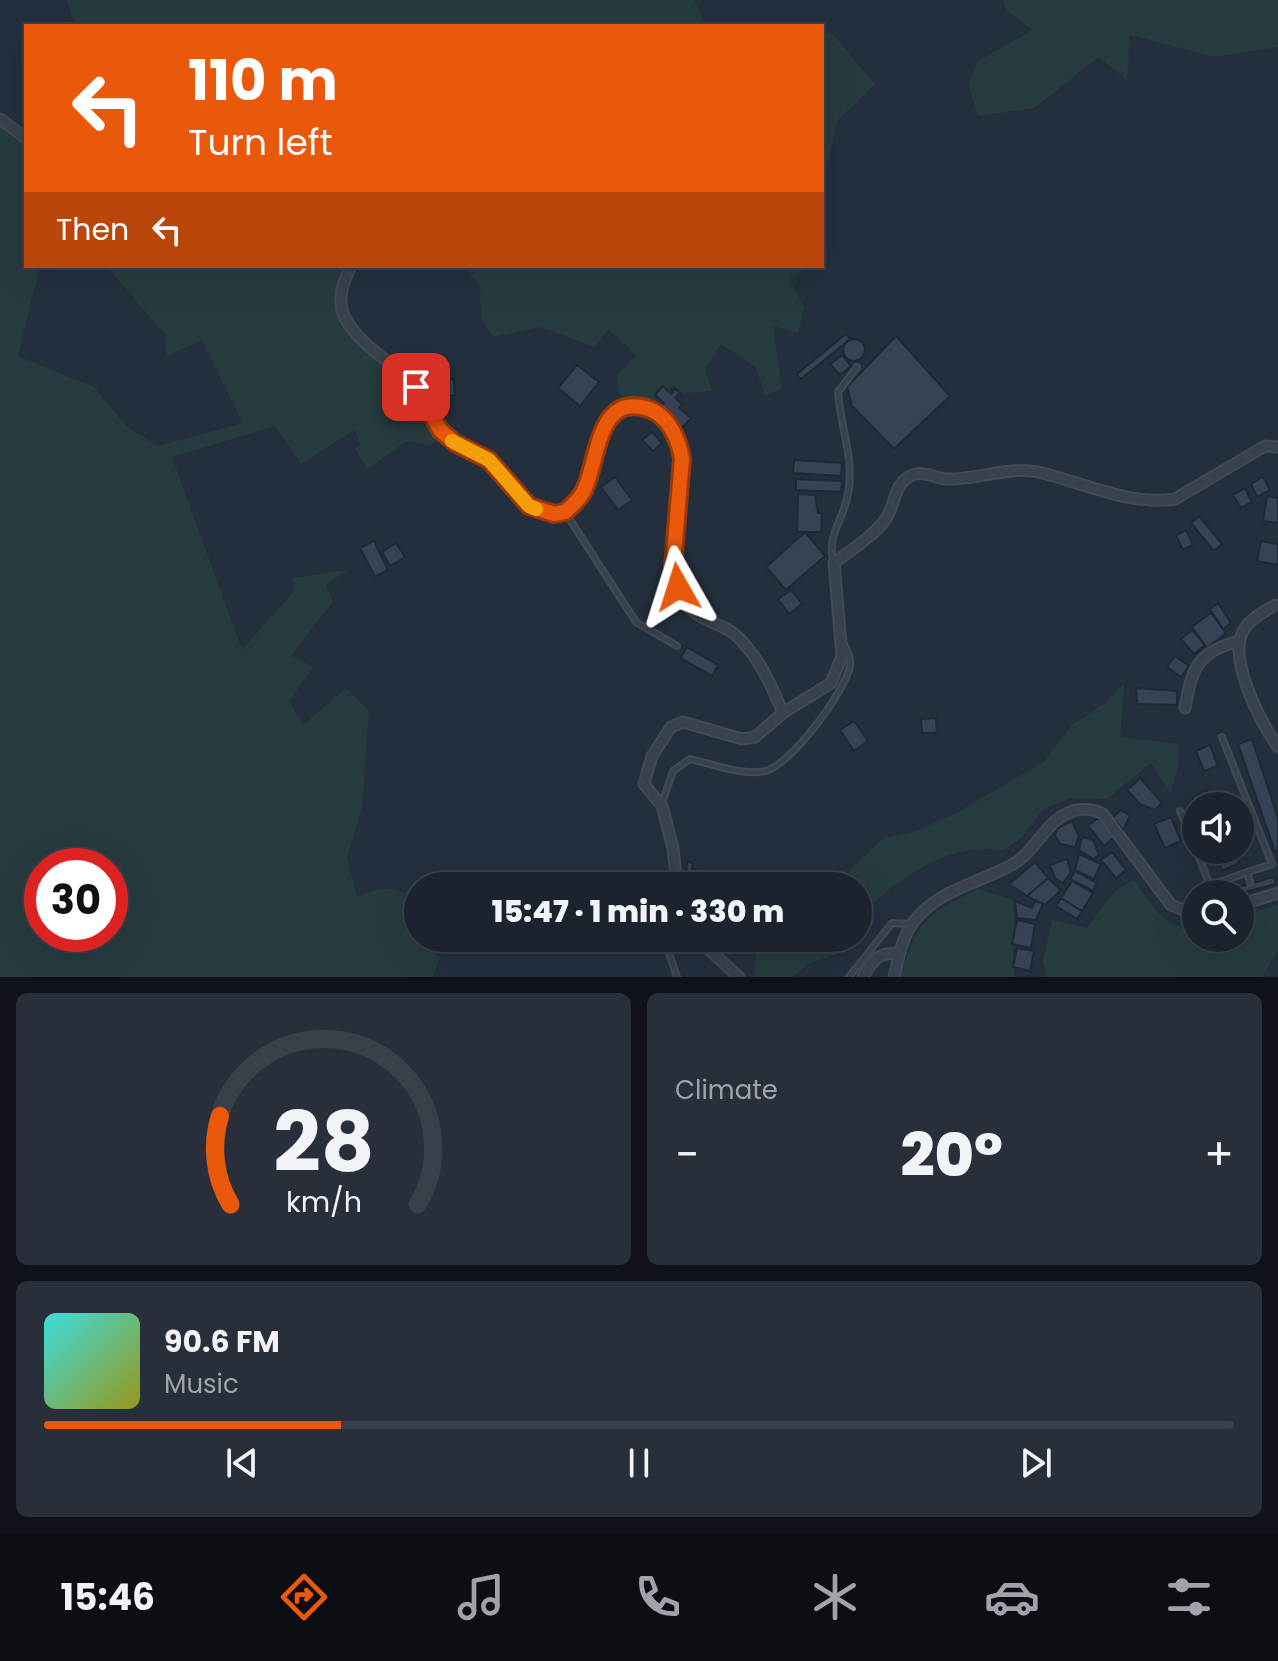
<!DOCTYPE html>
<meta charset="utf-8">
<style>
body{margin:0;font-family:Poppins,sans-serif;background:#282f3a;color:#f1f3f6;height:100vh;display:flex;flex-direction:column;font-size:30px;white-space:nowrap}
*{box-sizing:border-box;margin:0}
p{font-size:26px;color:#a0a4aa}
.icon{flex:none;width:44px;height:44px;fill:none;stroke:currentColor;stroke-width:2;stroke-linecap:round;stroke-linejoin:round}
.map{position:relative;height:977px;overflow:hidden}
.details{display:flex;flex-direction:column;gap:16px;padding:16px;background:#0f1319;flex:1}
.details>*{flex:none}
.top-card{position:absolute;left:24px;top:24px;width:800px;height:244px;border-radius:0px;box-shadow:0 8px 32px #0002,0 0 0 2px #39404a;background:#ea580c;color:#fff;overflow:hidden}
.controls{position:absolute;left:1182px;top:792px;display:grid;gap:16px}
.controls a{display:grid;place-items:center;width:72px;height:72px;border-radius:50%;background:#1b232e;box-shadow:0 8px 32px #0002,0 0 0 2px #39404a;font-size:40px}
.speed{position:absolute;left:24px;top:848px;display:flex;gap:16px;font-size:40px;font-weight:700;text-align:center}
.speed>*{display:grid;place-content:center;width:104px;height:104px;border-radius:50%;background:#1b232e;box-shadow:0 8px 32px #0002,0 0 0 2px #39404a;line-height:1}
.speed .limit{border:12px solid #d22;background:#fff;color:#111}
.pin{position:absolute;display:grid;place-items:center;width:68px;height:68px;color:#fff;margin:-34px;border-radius:16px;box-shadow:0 4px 12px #0006}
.me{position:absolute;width:88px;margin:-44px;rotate:354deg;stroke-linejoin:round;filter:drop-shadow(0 0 6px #0008)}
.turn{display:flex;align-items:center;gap:28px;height:168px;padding:0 32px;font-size:36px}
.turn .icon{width:104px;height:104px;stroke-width:2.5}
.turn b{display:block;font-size:56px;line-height:68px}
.then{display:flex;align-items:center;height:76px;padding:0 32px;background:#0003;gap:16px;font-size:30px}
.big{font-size:60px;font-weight:800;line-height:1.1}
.details .tile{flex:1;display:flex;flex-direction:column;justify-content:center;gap:12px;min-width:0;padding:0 28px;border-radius:12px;background:#282f3a}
.details .dial{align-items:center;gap:0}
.dial svg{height:208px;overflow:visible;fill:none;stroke:#39404a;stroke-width:7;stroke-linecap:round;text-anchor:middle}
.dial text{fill:#f1f3f6;stroke:none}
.song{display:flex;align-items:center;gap:24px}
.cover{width:96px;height:96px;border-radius:12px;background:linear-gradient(135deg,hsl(180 70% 55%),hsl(60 70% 35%))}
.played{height:8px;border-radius:4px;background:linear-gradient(90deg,#ea580c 25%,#39404a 25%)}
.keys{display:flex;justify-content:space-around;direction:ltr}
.heat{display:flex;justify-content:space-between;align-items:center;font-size:44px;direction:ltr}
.details .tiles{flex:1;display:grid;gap:16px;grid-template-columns:1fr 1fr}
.tile:last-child{grid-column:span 2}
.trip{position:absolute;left:404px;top:872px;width:468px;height:80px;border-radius:40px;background:#1b232e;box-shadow:0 8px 32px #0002,0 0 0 2px #39404a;font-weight:800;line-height:80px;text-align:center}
.tab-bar{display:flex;height:128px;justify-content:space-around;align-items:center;background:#0b0e12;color:#a0a4aa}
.tab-bar .icon{width:56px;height:56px}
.tab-bar .selected{color:#ea580c}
.tab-bar b{font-size:36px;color:#f1f3f6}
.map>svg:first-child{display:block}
</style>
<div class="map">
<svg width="1278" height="977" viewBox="0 0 1278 977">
<rect width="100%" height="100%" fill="#242f3e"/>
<path fill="#263c3f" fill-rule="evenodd" d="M67,0H694L707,26L74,24Z
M1003,0H1278V47L1215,57L1130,35L1127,80L1099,57L1034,108L978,116L968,84L978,61L1033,30L1006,10Z
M830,31L875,84L838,120L822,185V38Z
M0,124L26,142V266H40L18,356L94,387L127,427L158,446L243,423L202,340L167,356L165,334L106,266H347C317,335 375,346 413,389C425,403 427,424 441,437L431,445L407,441L367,469L355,448L361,445L354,430L301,464L275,426L172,457L242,650L294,591L293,578L348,570L326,585L333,602C323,615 296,646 292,656L313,667L289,701L303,725L346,688L369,711L362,807L347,858L357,897C377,888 388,886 408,894L418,914V938H430L440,959L432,977H0ZM42,866H110V934H42Z
M461,266H813L790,279L804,308L798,333L773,326L782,388L765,396L756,367L721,344L705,369L712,391L683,393L673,385L669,389L663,385L654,395L658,407L639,401L621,402L616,375L637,355L608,330L594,347L541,327L493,337L481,318L480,285Z
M1124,684L1120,737L1179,744L1178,768L1170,793L1151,763L1107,799L1071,798L1043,809L1022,837L1004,850C946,841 897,880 858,917V886H797L807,870L842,877L884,838L914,832L958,812L1044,762L1072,725L1105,703Z
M1134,879C1148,901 1166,932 1196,929V938H1240V918L1278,904V950L1262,977H1046L1043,961L1052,920L1087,928L1115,891Z
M977,889L1013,900C1017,927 1010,951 1015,977H901C916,921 927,915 977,889Z
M764,938H845L837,954L808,964L793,977H754L756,951Z"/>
<path fill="#364354" stroke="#1f2835" stroke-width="2" d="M846,334L850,339L801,379L797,374Z
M896,336L950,396L894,449L852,406L847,387Z
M843 350a11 11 0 1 1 22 0a11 11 0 1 1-22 0Z
M842,355L851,366L840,375L830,364Z
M577,365L599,382L580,406L558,388Z
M454,379L455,395L448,396L449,411H437L436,380Z
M663,386L671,394L675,389L680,393L675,398L682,404L679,408L691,418L682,428L660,408L664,403L655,395Z
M652,432L662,443L653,451L642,440Z
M794,460L842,463L841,476L793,473Z
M615,477L632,500L618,510L601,487Z
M1263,477L1270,490L1257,497L1251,484Z
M796,479L842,481L841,492L796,490Z
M1245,488L1252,502L1241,508L1233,495Z
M798,494L815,495L818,513H822L821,532H797Z
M1267,496L1278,498V523L1263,521Z
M1199,516L1222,544L1214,551L1191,523Z
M1186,530L1193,545L1183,550L1176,536Z
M805,532L825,556L786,590L766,567Z
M374,541L388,570L375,577L360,548Z
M1261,541L1278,544V565L1257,561Z
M396,543L405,557L390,566L382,552Z
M791,590L802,604L789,614L778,599Z
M1218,603L1231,623L1223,629L1210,609Z
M1211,613L1226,633L1207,648L1192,627Z
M1192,630L1205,645L1194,654L1181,639Z
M687,647L718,665L712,676L681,658Z
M1175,656L1189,666L1181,677L1167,667Z
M1136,688L1177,691V705L1137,704Z
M936,718L937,733H922L921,719Z
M854,721L868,741L854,751L840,730Z
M1252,739L1278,818V851L1275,852L1238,744Z
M1210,745L1218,766L1204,771L1196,751Z
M1140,778L1162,803L1155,810L1140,804L1127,790Z
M1207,790L1214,806H1196L1192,797Z
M1121,810L1130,816L1123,830L1113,817Z
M1171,817L1181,841L1165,848L1154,824Z
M1099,818L1114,837L1104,846L1088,825Z
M1072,821L1079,836L1075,847L1060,844L1055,835L1058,828Z
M1082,837L1093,840L1099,855L1093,859L1079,850Z
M1225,850H1234L1239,863L1222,871L1215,854Z
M1112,852L1126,870L1116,878L1101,860Z
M1079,854L1101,864L1094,879L1075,870Z
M1067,859L1071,872L1063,883L1055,878L1050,865Z
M687,862L693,863L692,869H696L695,886H686Z
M1035,862L1048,878L1027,896L1009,884Z
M1075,871L1097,883L1093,891L1070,879Z
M1274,877L1276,884L1237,894L1235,888Z
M1048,878L1061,890L1045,905L1027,896Z
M1072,881L1093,893L1082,911L1061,898Z
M1061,898L1082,911L1077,919L1056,906Z
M1015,901L1032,908L1035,901L1043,904L1036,920L1017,918Z
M1017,920L1035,924L1031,948L1012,944Z
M1017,948L1034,951L1030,971L1013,967Z"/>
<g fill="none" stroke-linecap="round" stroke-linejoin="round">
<defs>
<path id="lane" d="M565,512L636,622L677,646
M833,561C827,534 844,519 848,494C855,459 840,426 838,392L857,367
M662,803L673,771L690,759C712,764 743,776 765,771C790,766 845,692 850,666C851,657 848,650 843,642
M1180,811L1210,885L1272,864L1222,737
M1247,872L1250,883
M663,886L675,876
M664,938L677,977
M849,977L892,923L909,924"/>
<path id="street" d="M0,119L26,138
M351,266C343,283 336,300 345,318C361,347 393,362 415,386C426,398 429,415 439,428C451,444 469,448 485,458C511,474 519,512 554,514C610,518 575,381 651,409C670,416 679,441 682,459C678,499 665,550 679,589C692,626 720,618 739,638C760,660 772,686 783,713
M1275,605C1266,611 1251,618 1245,628C1225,655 1261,723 1278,747
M1185,708C1192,668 1197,652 1239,641
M677,886L673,848L662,806L644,784L652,756L671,727L683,722L742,739L755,737L783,713L831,683L842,656L834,563C851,550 872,537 885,520C895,507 893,488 907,478C921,468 932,478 947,479C977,480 1008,466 1038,472C1082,482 1128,506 1175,499L1265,446L1278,447
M1240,905L1278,893
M696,938L739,977
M863,977C873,959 879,952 900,953
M894,977C899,958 902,935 915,920C941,888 981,883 1015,863C1036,850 1045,823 1068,813C1080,808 1093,808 1103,814L1171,905L1196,915"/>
</defs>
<use href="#lane" stroke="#414a57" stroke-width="8"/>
<use href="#street" stroke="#414a57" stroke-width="13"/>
<use href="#lane" stroke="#38414e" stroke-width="4"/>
<use href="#street" stroke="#38414e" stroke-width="9"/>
</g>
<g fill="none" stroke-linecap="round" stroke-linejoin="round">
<defs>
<path id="route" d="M416,387L440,430L455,443L489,460L529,506L554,514L565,512C573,505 581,498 585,488C599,456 598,392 649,409C669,416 679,440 682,459L673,566L678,587"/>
</defs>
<use href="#route" stroke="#983908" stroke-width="20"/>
<use href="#route" stroke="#ea580c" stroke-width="14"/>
<path stroke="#f59e0b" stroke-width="14" d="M452,441L489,460L529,506L536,509"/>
</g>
</svg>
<div class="controls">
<a><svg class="icon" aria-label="sound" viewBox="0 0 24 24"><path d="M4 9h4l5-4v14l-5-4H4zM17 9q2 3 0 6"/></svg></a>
<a><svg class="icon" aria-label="search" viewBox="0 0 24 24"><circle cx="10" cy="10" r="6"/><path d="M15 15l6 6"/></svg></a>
</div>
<div class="speed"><div class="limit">30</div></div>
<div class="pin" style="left:416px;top:387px;background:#d93025"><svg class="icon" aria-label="arrive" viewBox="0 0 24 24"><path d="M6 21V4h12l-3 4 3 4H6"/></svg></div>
<svg class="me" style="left:678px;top:587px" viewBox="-20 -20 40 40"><path d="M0-17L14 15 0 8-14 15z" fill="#ea580c" stroke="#fff" stroke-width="4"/></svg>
<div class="trip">15:47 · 1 min · 330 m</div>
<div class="top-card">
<div class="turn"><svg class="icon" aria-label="left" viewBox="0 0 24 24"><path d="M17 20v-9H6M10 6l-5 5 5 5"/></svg><div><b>110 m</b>Turn left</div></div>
<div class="then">Then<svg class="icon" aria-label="left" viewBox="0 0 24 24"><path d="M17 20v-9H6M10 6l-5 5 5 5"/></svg></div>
</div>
</div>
<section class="details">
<div class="tiles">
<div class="tile dial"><svg viewBox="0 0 100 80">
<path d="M14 69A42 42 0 1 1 86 69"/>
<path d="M14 69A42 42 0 0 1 10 35" stroke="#ea580c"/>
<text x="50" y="56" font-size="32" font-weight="700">28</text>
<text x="50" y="72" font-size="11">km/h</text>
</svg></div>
<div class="tile"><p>Climate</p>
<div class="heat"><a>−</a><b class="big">20°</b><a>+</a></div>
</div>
<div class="tile">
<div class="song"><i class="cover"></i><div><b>90.6 FM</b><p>Music</p></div></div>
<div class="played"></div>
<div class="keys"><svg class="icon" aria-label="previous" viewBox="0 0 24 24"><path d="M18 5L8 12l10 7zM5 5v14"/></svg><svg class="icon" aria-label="pause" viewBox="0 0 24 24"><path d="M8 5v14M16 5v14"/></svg><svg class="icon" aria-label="next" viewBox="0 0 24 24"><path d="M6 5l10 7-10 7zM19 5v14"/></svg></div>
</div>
</div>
</section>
<nav class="tab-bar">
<b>15:46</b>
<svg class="icon selected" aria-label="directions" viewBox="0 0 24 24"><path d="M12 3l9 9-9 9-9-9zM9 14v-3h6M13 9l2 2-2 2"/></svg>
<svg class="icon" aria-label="music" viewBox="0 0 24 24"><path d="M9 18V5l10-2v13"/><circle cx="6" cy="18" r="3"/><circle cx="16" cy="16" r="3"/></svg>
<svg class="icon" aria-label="phone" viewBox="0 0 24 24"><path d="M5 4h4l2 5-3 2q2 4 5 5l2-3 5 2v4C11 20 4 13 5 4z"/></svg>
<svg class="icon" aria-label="climate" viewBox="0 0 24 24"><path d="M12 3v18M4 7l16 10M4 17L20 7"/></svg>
<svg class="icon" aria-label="car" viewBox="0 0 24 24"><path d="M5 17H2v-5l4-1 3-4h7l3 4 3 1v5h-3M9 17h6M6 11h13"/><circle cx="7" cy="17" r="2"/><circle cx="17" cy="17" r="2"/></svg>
<svg class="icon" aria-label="filters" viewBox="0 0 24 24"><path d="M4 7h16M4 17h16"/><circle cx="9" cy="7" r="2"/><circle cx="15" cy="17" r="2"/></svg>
</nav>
